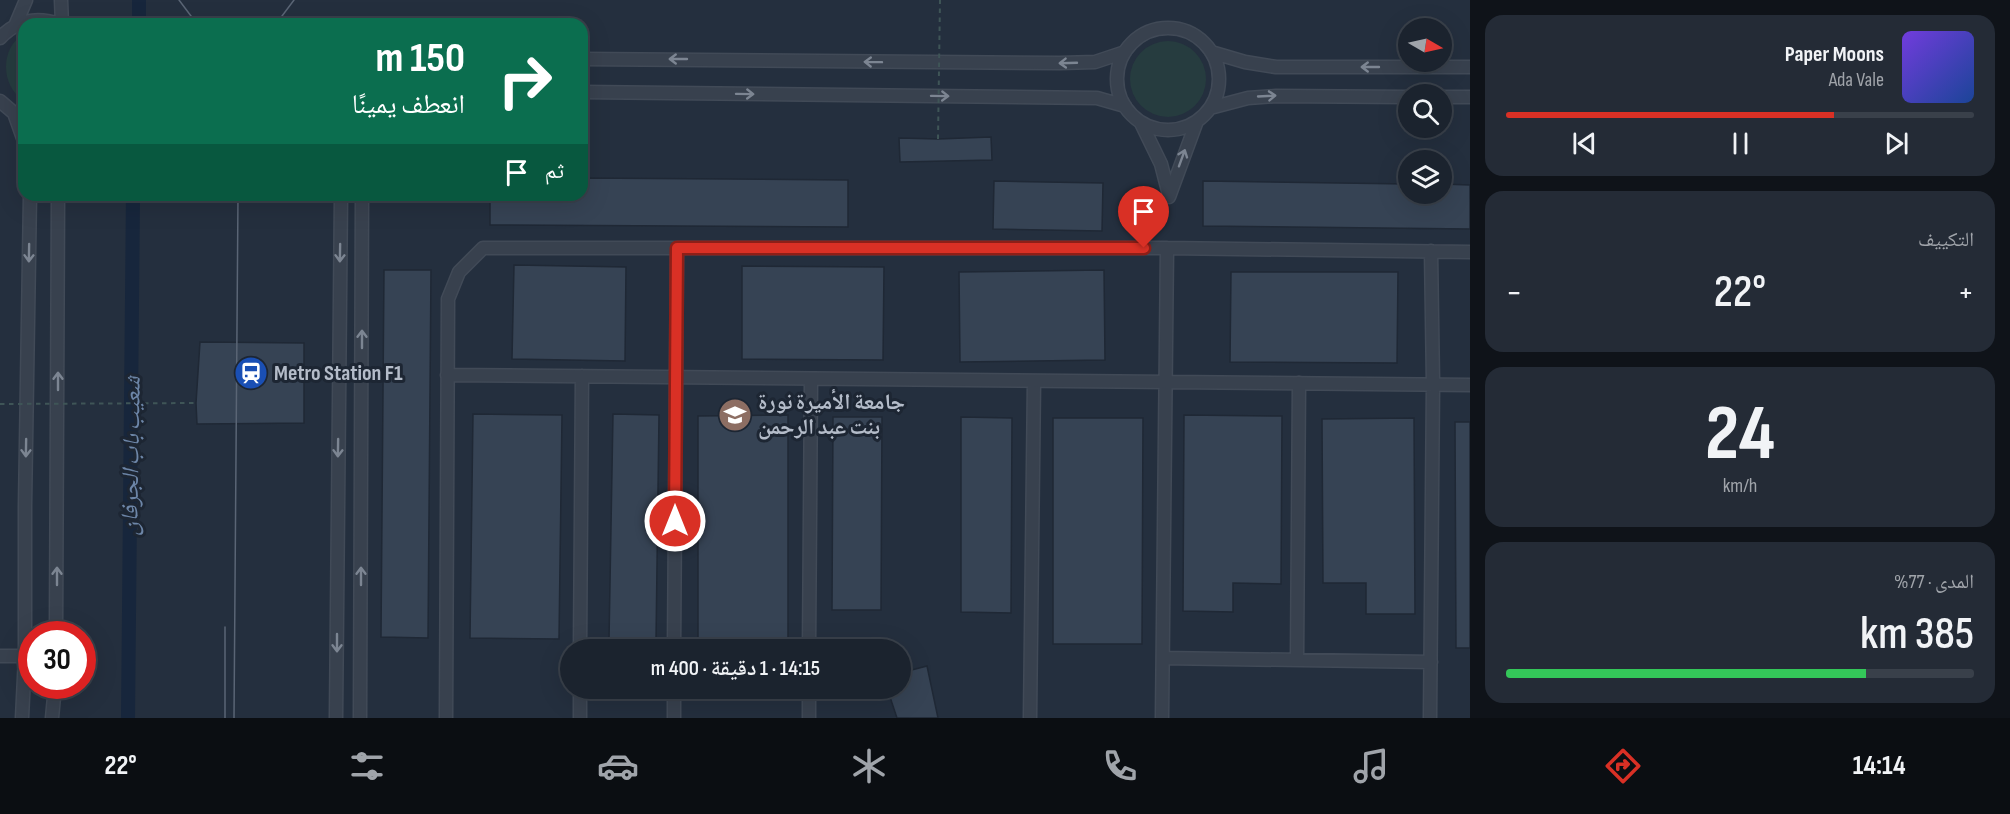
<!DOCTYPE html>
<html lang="ar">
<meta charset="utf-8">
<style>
body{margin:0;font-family:"Sofia Sans Condensed","Noto Naskh Arabic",sans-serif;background:#242b36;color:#f1f3f6;direction:rtl;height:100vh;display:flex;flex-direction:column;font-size:22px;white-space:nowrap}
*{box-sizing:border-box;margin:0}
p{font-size:20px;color:#a0a4aa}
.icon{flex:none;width:33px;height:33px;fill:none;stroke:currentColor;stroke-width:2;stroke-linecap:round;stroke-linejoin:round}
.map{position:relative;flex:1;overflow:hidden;direction:ltr}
.panel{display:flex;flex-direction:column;gap:15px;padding:15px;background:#0f1319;width:540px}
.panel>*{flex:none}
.guide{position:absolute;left:18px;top:18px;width:570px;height:183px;border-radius:18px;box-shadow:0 6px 24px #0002,0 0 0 2px #39404a;direction:rtl;background:#0b6e4f;color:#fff;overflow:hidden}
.needle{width:39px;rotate:99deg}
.tools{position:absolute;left:1398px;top:18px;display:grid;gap:12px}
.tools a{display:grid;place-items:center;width:54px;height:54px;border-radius:50%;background:#1b232e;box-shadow:0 6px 24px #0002,0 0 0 2px #39404a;font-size:30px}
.speed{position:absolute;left:18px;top:621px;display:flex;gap:12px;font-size:30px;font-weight:700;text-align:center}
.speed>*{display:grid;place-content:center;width:78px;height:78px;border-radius:50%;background:#1b232e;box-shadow:0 6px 24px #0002,0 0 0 2px #39404a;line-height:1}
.speed .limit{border:9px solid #d22;background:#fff;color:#111}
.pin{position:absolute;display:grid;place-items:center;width:51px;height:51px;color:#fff;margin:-62px -26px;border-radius:50% 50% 50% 0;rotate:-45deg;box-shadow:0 0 6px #0007}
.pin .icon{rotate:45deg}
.me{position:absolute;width:66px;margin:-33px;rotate:0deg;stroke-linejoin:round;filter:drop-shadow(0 0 4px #0008)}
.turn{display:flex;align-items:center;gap:21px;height:126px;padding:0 24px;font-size:27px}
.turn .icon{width:78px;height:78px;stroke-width:2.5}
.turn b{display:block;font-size:42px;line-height:51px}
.then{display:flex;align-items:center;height:57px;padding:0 24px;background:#0003;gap:12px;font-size:22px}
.big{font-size:45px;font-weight:600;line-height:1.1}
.panel .widget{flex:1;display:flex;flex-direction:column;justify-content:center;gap:9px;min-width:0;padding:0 21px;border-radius:18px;background:#242b36}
.panel .dial{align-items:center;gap:0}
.dial b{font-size:78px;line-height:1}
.song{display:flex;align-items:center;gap:18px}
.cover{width:72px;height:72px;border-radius:9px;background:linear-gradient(135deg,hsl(260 70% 55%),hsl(220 70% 35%))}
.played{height:6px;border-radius:3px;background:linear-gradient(90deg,#d93025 70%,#39404a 70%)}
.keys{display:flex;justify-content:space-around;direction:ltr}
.heat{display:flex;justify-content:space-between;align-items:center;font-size:33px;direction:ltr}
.charge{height:9px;border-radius:4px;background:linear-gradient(90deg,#34c759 77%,#39404a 0)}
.trip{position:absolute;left:560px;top:639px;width:351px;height:60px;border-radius:30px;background:#1b232e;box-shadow:0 6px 24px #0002,0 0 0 2px #39404a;font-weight:600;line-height:60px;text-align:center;direction:rtl}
.menu{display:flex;height:96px;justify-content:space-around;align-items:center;background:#0b0e12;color:#a0a4aa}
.menu .icon{width:42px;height:42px}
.menu .current{color:#d93025}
.menu b{font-size:27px;color:#f1f3f6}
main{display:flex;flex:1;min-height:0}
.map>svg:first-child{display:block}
</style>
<main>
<section class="panel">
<div class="widget">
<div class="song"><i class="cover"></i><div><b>Paper Moons</b><p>Ada Vale</p></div></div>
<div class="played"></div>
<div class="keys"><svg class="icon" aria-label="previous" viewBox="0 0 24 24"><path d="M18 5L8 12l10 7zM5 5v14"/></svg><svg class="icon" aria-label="pause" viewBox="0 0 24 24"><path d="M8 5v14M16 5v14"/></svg><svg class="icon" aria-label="next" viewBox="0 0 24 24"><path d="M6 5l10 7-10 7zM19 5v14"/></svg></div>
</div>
<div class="widget"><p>التكييف</p>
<div class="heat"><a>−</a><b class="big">22°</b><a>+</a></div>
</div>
<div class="widget dial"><b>24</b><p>km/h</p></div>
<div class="widget"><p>المدى · 77%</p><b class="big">385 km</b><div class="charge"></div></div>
</section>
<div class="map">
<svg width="1470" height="718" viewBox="0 0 1470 718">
<rect width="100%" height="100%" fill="#242f3e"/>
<path fill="#263c3f" d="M24,34V101C0,86 0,47 24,34Z
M1130 79a38 38 0 1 1 76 0a38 38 0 1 1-76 0Z"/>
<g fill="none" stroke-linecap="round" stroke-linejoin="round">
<path stroke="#17263c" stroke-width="14" d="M139,0V20
M128,718L133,195"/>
</g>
<path fill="#364354" stroke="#1f2835" stroke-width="1.5" d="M991,137L992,160L900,162L899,138L938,139Z
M582,178L848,180V227L490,225V195H582Z
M994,181L1103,183L1102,231L993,229Z
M1203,181L1408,184V194H1442V184L1470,185V229L1203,226Z
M514,265L626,267L625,361L512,359Z
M742,266L884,267L883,360L742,359Z
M384,270H431L428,638L381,637Z
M1104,270L1105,360L960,362L959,272Z
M1231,272H1398L1397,363L1230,362Z
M200,342L304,343V423L197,424L196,403Z
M473,414L562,415L559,639L470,638Z
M613,414L659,415L656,641L609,640Z
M788,415V641H698V416Z
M1184,415L1282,416L1281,584L1233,583V612L1183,611Z
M833,417H882L881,610H832Z
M961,417L1012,418L1011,613L961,612Z
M1053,418H1143L1142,644H1053Z
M1414,418L1415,614H1366V583H1323L1322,419Z
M1455,422H1470V648H1456Z
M927,666L938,718H897L887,688H900V673Z"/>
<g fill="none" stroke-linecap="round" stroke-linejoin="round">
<defs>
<path id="minor" d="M61,0L62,24
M15,26L26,0
M1117 79a51 51 0 1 1 102 0a51 51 0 1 1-102 0Z
M0,38C16,21 36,16 58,24
M1211,52L1245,62L1276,67H1470
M582,59L1060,63L1095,62L1125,52
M582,92L1097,98L1125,106
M1442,97H1470
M0,101L14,113L21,116
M1210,108L1248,98L1276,96L1408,97
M14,113L24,141
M1141,123L1161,164L1169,195
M1169,197L1197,121
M447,375L1470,385
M56,634L58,195
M580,650L582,376
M674,650L677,248
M809,650L811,379
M0,656H25
M1163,658L1431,662
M1297,660L1299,383
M22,718L25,656V506L30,195
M52,718L55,686
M336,718L341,195
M360,718L362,195
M446,718L448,299L459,272L483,248H1167L1470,252
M580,718V688
M674,718V688
M809,718V688
M1030,718L1034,381
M1162,718L1167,248
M1430,718L1433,384L1431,251"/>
</defs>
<use href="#minor" stroke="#414a57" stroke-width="15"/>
<use href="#minor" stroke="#38414e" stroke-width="12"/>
<path stroke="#5a6575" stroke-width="1.5" d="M179,0L197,24
M276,24L294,0
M225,718V627
M234,718L238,195"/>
<path stroke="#3f5557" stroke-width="2" stroke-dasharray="4.5 4.5" stroke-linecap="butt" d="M938,139L940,0
M0,404L196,403"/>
</g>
<defs><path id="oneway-shaft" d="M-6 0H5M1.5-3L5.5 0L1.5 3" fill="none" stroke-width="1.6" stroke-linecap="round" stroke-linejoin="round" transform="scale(1.5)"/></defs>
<g stroke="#7c8592">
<use href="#oneway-shaft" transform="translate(678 59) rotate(-180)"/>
<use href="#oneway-shaft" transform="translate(873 62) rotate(-179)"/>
<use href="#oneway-shaft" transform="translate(1068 63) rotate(178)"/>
<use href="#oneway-shaft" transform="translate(1370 67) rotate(180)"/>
<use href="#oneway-shaft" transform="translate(745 94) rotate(1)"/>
<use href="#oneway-shaft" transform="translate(940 96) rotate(1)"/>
<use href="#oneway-shaft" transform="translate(1267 96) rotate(-3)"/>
<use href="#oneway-shaft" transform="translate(1182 158) rotate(-70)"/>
<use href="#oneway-shaft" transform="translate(29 253) rotate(91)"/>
<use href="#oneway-shaft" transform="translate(340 253) rotate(91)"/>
<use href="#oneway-shaft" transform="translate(362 339) rotate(-90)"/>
<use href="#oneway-shaft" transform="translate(58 381) rotate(-90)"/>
<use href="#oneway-shaft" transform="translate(26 448) rotate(91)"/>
<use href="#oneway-shaft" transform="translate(338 448) rotate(91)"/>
<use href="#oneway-shaft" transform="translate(57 576) rotate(-90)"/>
<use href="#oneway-shaft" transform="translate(361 576) rotate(-90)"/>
<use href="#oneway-shaft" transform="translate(337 643) rotate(90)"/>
</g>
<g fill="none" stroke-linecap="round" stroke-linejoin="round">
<defs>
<path id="route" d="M675,521L677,248H1144"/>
</defs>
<use href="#route" stroke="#8d1f18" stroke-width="15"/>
<use href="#route" stroke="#d93025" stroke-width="10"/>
</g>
<defs>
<symbol id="station-disc" viewBox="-11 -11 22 22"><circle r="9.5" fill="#1a4fb4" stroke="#1d2633"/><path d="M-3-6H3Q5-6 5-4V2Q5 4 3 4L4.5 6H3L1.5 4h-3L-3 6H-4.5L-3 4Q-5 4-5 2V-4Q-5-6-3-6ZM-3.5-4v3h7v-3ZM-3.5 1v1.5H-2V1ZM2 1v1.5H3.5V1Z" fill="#fff"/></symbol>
<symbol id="university-disc" viewBox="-11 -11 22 22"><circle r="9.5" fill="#8d6e63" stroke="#1d2633"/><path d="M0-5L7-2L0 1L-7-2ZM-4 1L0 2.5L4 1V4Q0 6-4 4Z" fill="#fff"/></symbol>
</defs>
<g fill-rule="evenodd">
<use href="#station-disc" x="232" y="354" width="38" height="38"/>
<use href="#university-disc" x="716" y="396" width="38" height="38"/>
</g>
<g text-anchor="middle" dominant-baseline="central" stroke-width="6" stroke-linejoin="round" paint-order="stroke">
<g font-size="22" font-weight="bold" fill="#b4bcc9" stroke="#1d2633" text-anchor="start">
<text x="274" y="373">Metro Station F1</text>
<text x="758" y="402">جامعة الأميرة نورة<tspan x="758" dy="25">بنت عبد الرحمن</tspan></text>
</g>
<g font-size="24" font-style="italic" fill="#6d86a8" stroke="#1d2633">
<text transform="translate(131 456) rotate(-89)">شعيب باب الجرفان</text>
</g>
</g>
</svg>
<div class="tools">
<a><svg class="needle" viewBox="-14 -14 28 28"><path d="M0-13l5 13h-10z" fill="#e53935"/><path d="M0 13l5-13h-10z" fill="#a0a4aa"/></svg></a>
<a><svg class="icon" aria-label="search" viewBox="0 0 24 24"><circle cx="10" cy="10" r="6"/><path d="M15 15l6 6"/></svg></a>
<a><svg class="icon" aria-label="layers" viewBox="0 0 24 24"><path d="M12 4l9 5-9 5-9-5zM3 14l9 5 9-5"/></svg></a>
</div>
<div class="speed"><div class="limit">30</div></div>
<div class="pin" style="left:1144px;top:248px;background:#d93025"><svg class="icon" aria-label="arrive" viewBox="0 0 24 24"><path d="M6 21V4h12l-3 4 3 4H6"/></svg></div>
<svg class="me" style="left:675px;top:521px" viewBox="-20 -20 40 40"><circle r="17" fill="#d93025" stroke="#fff" stroke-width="3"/><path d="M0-11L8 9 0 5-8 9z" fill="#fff"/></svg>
<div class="trip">14:15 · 1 دقيقة · 400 m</div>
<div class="guide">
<div class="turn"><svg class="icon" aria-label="right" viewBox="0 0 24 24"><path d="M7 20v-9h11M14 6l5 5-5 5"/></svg><div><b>150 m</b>انعطف يمينًا</div></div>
<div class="then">ثم<svg class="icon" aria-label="arrive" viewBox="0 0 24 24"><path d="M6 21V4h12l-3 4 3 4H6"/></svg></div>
</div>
</div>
</main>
<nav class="menu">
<b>14:14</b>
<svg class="icon current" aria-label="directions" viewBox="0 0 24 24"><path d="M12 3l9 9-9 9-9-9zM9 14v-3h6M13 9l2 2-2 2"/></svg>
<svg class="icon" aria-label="music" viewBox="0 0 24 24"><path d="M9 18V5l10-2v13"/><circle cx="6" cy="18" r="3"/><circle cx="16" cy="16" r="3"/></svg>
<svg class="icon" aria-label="phone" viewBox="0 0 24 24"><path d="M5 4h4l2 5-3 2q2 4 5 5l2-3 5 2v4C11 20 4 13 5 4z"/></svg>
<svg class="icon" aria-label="climate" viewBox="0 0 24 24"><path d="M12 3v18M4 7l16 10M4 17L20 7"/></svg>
<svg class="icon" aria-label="car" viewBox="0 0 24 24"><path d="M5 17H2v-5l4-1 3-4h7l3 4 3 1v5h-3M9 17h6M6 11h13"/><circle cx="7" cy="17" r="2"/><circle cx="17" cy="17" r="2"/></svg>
<svg class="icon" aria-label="filters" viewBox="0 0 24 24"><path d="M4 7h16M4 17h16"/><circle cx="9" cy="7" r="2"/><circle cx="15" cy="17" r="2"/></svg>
<b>22°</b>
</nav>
